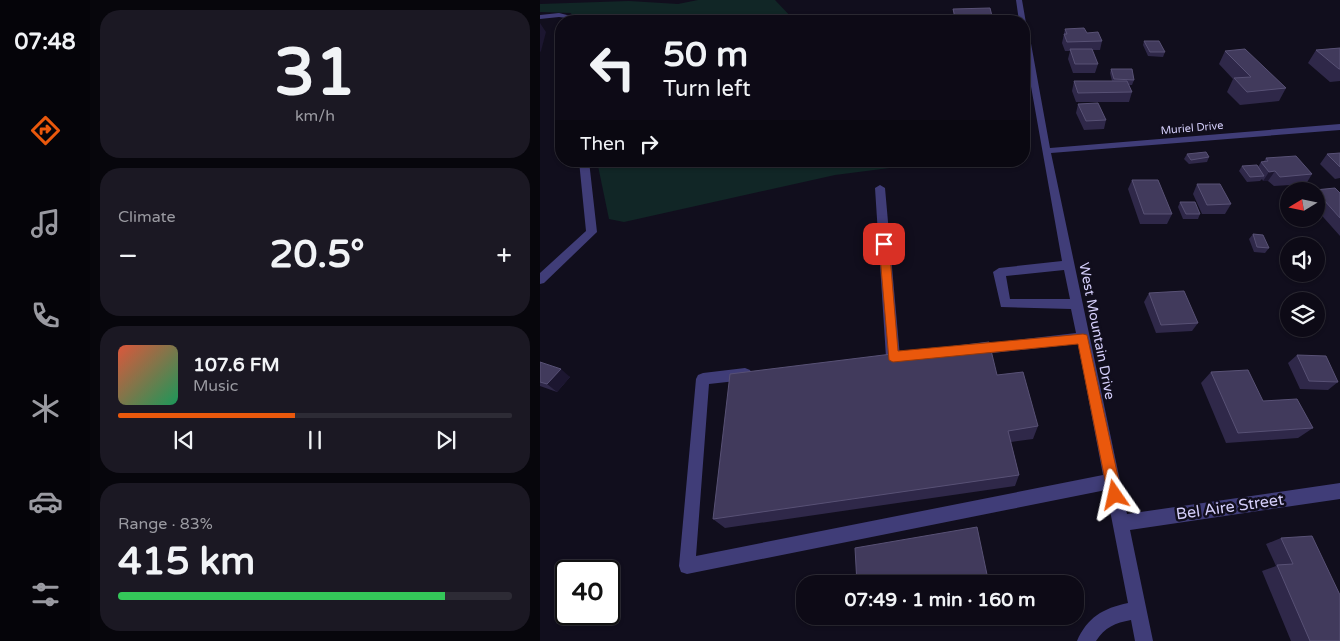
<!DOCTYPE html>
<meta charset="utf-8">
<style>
body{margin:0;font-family:"Varela Round",sans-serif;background:#1b1823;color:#f1f3f6;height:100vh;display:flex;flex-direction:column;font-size:19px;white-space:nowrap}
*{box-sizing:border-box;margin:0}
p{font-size:16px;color:#9a9aa1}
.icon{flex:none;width:28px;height:28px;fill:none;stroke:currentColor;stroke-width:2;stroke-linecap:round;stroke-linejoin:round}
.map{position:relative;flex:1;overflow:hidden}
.panel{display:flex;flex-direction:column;gap:10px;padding:10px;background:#07060c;width:450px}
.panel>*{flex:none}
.top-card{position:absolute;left:15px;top:15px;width:475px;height:152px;border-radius:20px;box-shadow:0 1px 4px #0004,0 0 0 1px #2d2b35;background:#0d0a16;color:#f1f3f6;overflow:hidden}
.needle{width:32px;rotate:260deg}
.buttons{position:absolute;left:740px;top:182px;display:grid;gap:10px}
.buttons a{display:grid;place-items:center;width:45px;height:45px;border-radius:50%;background:#0d0a16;box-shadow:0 1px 4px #0004,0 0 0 1px #2d2b35;font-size:25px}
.speed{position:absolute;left:15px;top:560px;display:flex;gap:10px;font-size:25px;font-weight:700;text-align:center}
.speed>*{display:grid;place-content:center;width:65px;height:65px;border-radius:50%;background:#0d0a16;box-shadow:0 1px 4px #0004,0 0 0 1px #2d2b35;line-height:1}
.speed .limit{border:2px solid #111;border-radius:8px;background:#fff;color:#111}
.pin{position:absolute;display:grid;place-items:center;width:42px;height:42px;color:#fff;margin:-21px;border-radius:10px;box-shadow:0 2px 8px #0006}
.me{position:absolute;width:55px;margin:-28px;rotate:349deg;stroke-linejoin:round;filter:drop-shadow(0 0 4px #0008)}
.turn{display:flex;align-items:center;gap:18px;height:105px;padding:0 25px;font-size:22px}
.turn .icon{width:65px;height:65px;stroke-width:2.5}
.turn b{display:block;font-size:35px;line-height:42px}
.then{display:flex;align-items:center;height:48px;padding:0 25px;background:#0003;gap:10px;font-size:19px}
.big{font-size:38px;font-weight:700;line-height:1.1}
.panel .tile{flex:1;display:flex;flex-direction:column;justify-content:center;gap:8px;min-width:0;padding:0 18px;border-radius:20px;background:#1b1823}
.panel .dial{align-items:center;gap:0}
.dial b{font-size:65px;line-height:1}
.song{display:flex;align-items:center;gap:15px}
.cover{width:60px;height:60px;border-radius:8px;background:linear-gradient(135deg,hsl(10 70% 55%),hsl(150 70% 35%))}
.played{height:5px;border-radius:2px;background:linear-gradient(90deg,#ea580c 45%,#2d2b35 45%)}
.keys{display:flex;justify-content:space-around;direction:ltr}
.heat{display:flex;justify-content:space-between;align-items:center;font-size:28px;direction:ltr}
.charge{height:8px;border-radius:4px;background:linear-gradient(90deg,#34c759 83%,#2d2b35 0)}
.trip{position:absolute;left:256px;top:575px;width:288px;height:50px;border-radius:20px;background:#0d0a16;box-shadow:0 1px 4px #0004,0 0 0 1px #2d2b35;font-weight:700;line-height:50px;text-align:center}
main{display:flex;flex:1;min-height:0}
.menu{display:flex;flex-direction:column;width:90px;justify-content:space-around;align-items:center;background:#050409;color:#9a9aa1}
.menu .icon{width:35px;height:35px}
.menu .active{color:#ea580c}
.menu b{font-size:22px;color:#f1f3f6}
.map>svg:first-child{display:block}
</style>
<main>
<nav class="menu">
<b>07:48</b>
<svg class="icon active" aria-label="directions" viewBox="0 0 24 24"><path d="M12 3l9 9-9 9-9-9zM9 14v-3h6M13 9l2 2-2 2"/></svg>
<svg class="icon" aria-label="music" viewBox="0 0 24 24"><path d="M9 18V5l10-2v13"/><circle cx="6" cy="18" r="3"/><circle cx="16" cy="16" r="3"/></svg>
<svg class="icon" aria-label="phone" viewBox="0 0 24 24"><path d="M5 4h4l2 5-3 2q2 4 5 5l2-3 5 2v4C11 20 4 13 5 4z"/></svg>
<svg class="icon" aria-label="climate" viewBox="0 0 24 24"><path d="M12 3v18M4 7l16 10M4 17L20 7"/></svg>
<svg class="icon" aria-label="car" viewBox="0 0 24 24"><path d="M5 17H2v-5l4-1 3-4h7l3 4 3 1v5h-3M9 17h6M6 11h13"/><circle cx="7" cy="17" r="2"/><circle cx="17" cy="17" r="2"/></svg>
<svg class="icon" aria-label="filters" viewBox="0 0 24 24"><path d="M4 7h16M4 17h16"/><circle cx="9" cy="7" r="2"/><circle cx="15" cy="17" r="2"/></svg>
</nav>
<section class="panel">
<div class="tile dial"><b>31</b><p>km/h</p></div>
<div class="tile"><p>Climate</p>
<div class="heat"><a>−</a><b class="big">20.5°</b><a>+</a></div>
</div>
<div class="tile">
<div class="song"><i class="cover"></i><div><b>107.6 FM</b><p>Music</p></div></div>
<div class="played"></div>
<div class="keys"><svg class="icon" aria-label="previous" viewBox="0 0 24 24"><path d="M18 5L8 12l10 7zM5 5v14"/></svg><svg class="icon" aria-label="pause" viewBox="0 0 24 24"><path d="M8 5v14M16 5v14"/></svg><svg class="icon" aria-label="next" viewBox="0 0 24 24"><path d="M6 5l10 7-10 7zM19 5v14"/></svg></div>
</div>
<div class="tile"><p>Range · 83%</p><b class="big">415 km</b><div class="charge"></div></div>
</section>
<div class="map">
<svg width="800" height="641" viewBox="0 0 800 641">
<rect width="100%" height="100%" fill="#110e1d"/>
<path fill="#112626" d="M158,0H235L255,21H34L31,13L0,12V4L89,1L138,4Z
M57,161H404L295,175L84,222L69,219Z"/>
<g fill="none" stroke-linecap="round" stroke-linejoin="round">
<path fill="#403d78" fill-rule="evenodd" d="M476,0H482L486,23L479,21Z
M19,13L31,16L34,21H27L26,18L19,17L0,19V15Z
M484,25L488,27L510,148L800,124V130L511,153L587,514L800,483V499L590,530L613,641H595L591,620C575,623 565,627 556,641H537C547,618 563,608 588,603L566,490L147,574L141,572L139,566L156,379L158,375L163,373L205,368L210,370L212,374L210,378L205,380L169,384L156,556L563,475L538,344L434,355L429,354L427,350L429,346L434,345L536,333L531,309L461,307L453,272L459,268L522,261L484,47ZM524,270L530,299H470L466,276Z
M39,161H49L57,232L4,283L0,284V273L46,231Z
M340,185L345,188L360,357L358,361L353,363L348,361L346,357L335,188Z"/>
</g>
<path fill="#2f2849" d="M413,9L452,16L451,21H414Z
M525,29L547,33L562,41L560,50H552L558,64L555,73H533L528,59L530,51H525L522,43Z
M604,41L625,52L623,57L608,56L603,45Z
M800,48V81L790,82L768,63L776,50Z
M685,51L746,88L739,101L700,105L687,92L693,79L679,64Z
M571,69L594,80L592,85H589L592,92L589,102H536L532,91L534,81H572L570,73Z
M538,104L566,120L564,129L544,130L536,113Z
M800,153V178L795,179L780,164L787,154Z
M647,154L669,157L667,162L649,164L644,159Z
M726,158L772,174L766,184L734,186L728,181H723L722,179L720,181L707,182L699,171L702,166L718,167L721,162L724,161Z
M592,180L632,214L627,224H600L588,189Z
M657,184L691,204L685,214H662L653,194Z
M775,190L800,193V236L776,209V191H774Z
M640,202L660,214L658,219H643L638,207Z
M713,234L729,248L725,253L714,252L709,239Z
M609,293L658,323L652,331L616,333L604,302Z
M757,355L798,382L788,390L760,389L748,363Z
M0,362L30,377L17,392L0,386Z
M671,372L723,401L773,428L758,438L686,443L661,383Z
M457,375L498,426L493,439L471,442L479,475L475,486L185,528L173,519Z
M741,538L800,641H751L722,571L736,566L726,544Z"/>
<path fill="#1c1630" d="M0,23L6,32L1,51L0,52Z
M735,171L728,181H723L729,172Z
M21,369L30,377L17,392L7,384Z"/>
<path fill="#413a5c" stroke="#585175" d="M450,8L452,16L415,17L413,9Z
M544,28L547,33L558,32L562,41L527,42L524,34H527L525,29Z
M604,41H619L625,52H610Z
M800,48V69H799L776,50Z
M530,49H552L558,64H535Z
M705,49L746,88L707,92L694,78L711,77L685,51Z
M571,69H592L594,80L574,79Z
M534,81H587L592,92L538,93Z
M558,103L566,120L546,121L538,104Z
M666,152L669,157L651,160L647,154Z
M800,153V167L787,154Z
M756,156L772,174L740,177L735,171L729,172L721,162L728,161L726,158Z
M717,165L724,176L710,177L702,166Z
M592,180H618L632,214H604Z
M657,184H680L691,204L667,205Z
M795,188L800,193V218L775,190Z
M640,202H655L660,214H646Z
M713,234L723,235L729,248L717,247Z
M644,291L658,323L621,325L609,293Z
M449,342L457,375L483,372L498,426L468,431L479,475L173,519L190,374Z
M757,355L786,356L798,382L769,381Z
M0,362L21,369L7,384L0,382Z
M708,370L723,401L757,399L773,428L698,433L671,372Z
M437,527L449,584H317L315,548Z
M772,536L800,595V641H770L737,565L753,564L741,538Z"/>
<path fill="#ea580c" stroke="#983908" d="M344,240L349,244L358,351L543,334L547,335L582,495L580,500L575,502L570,500L568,495L538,344L353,362L349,360L339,244Z"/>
<g text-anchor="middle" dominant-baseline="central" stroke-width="5" stroke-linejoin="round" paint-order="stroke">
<g font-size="11" fill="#d4cefa" stroke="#110e1d">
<text transform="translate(652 128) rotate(-5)">Muriel Drive</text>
</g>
<g font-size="14" fill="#d4cefa" stroke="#110e1d">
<text transform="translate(557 331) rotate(79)">West Mountain Drive</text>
</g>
<g font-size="16" fill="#d4cefa" stroke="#110e1d">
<text transform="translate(690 507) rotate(-8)">Bel Aire Street</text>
</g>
</g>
</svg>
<div class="buttons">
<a><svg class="needle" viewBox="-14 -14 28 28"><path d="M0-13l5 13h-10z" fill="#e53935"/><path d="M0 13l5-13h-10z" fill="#9a9aa1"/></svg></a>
<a><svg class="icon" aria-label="sound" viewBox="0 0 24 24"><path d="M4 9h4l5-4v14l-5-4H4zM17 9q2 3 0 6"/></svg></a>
<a><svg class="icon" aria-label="layers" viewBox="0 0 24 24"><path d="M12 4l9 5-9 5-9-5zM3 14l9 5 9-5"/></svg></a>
</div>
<div class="speed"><div class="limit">40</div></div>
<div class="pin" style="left:344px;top:244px;background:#d93025"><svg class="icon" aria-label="arrive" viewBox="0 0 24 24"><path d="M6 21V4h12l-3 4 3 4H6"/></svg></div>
<svg class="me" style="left:575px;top:495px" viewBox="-20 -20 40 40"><path d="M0-17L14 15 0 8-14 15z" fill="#ea580c" stroke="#fff" stroke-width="4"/></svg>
<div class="trip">07:49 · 1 min · 160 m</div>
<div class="top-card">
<div class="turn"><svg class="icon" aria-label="left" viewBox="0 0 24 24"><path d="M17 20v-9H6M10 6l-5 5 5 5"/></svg><div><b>50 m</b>Turn left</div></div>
<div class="then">Then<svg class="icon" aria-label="right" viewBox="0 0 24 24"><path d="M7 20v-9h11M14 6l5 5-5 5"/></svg></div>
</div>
</div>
</main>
